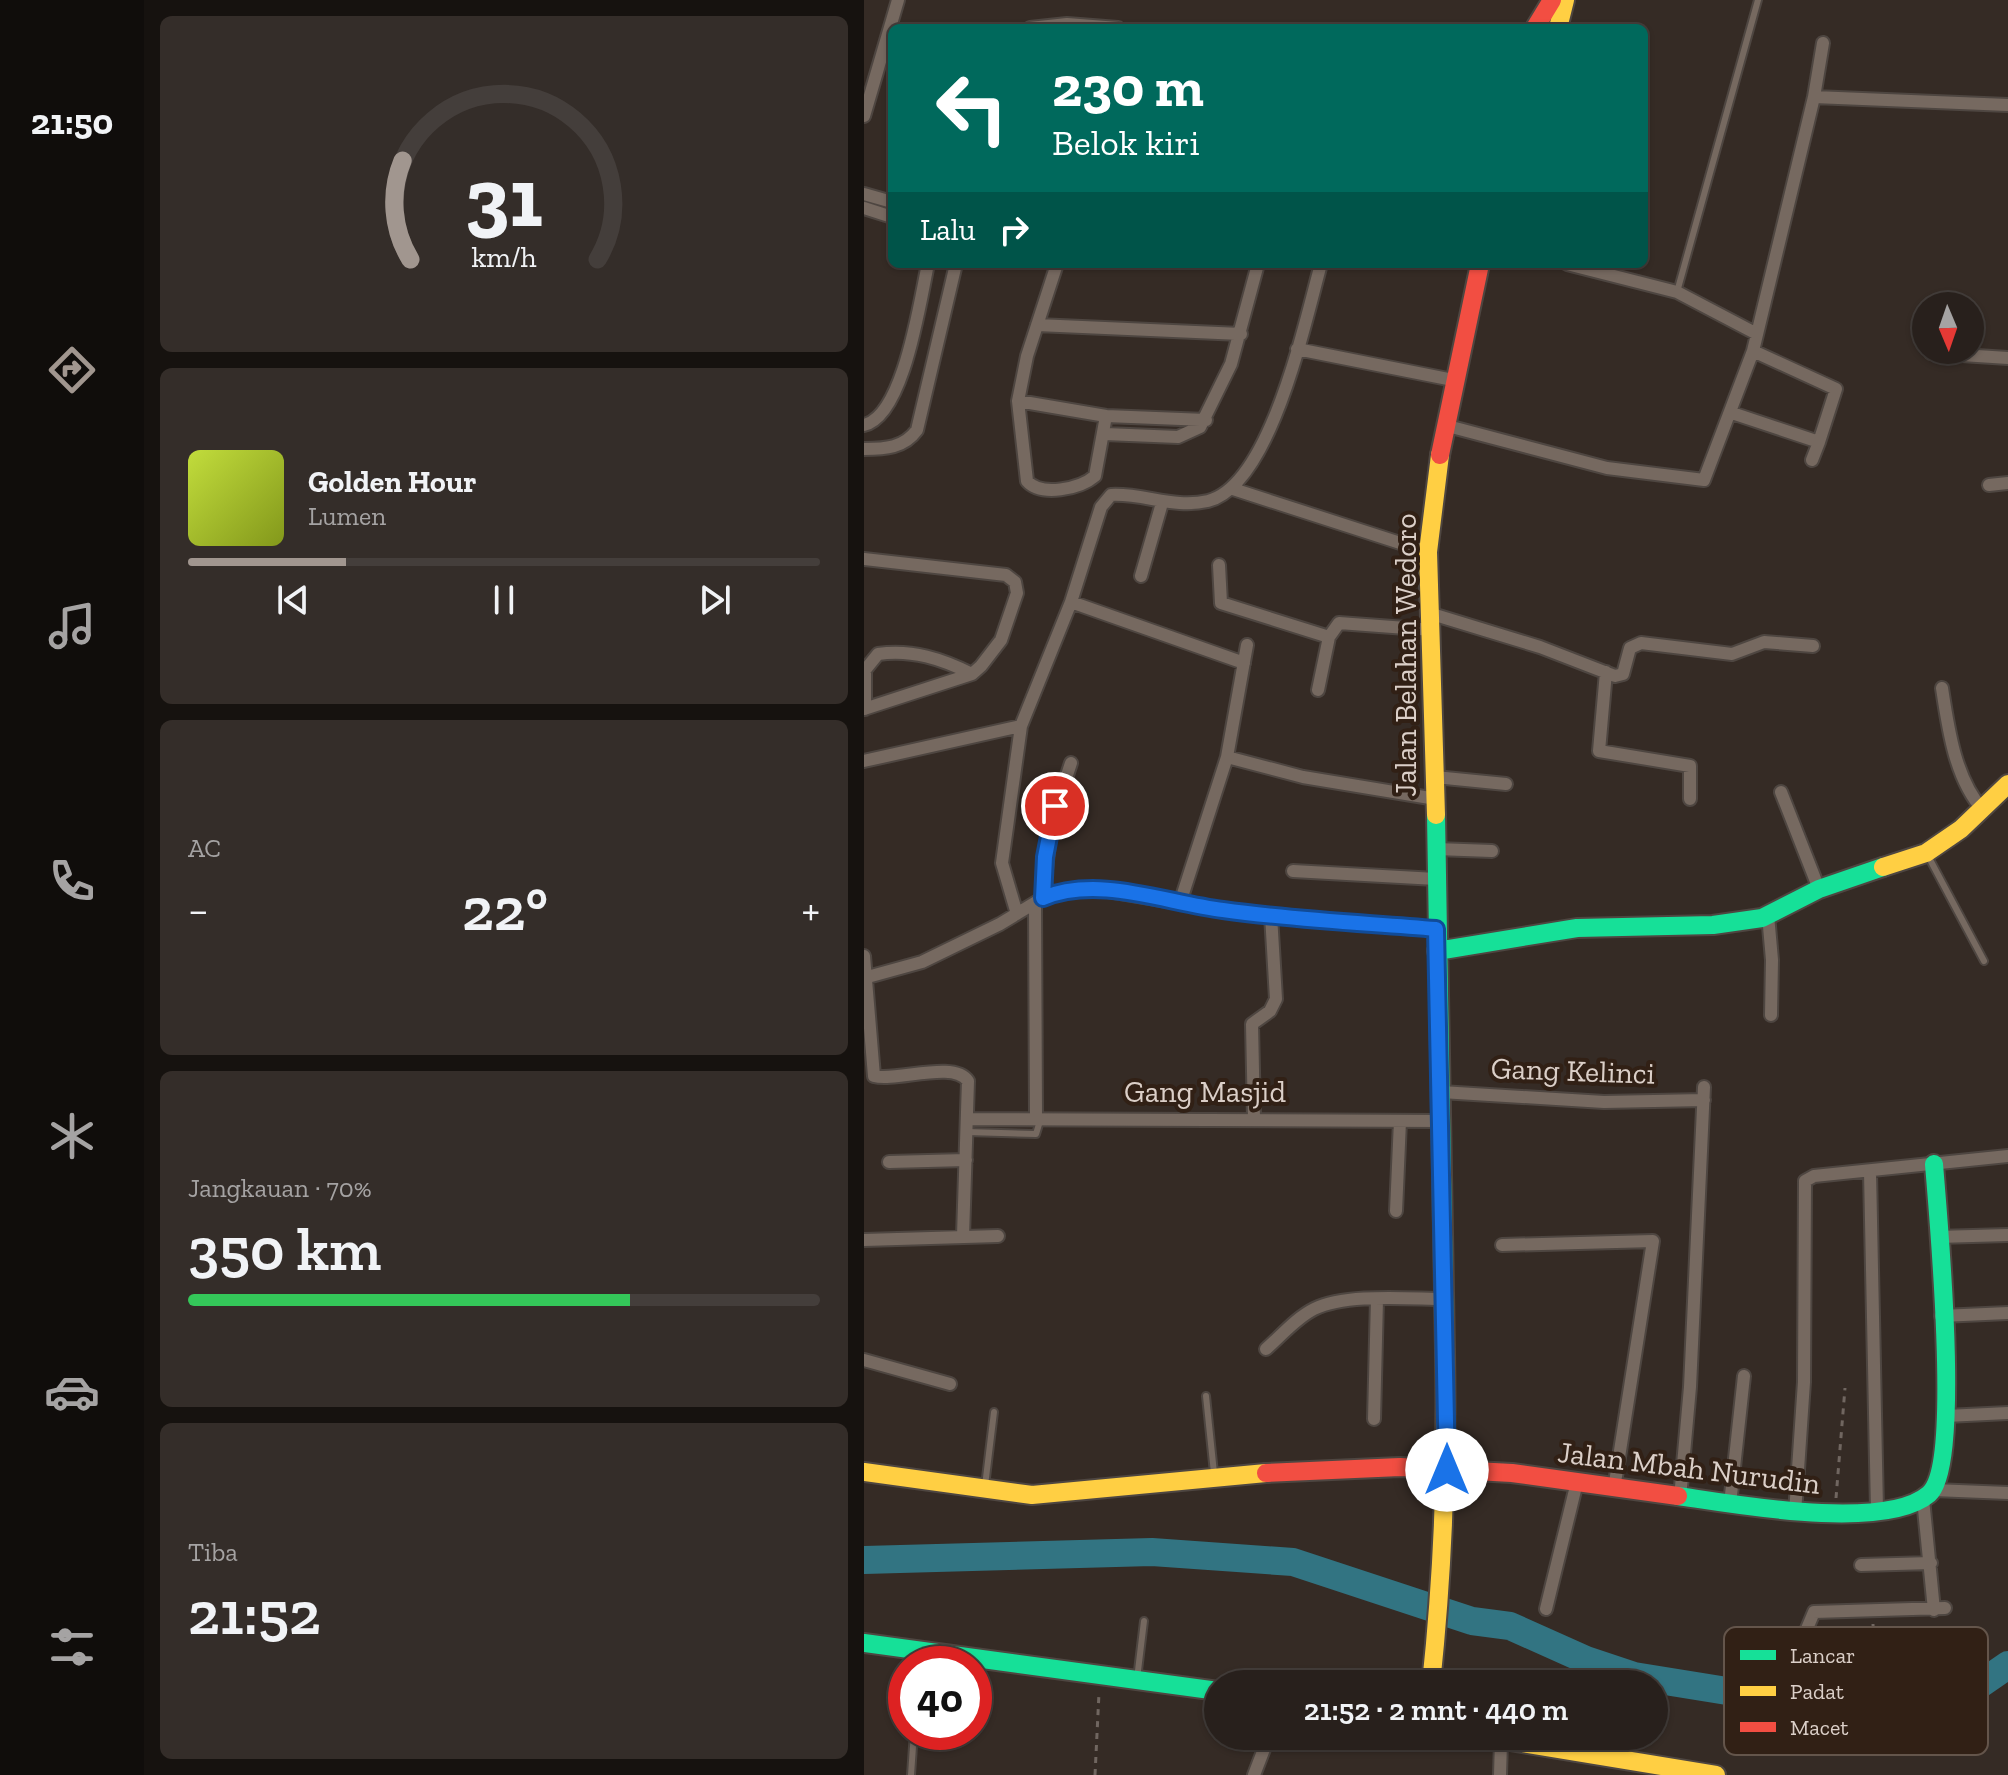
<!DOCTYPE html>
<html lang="id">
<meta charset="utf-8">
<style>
body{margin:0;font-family:"Zilla Slab",serif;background:#342d29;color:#f1f3f6;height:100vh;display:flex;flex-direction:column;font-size:30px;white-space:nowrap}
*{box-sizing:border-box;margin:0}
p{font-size:26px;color:#a5a3a3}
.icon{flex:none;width:44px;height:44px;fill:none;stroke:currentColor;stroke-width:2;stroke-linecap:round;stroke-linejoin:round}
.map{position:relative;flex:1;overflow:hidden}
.details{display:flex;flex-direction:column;gap:16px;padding:16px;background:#16120f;width:720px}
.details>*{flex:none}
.hud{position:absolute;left:24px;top:24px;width:760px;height:244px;border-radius:12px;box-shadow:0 2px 6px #0004,0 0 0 2px #443e3b;background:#00695c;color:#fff;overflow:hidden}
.needle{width:52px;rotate:178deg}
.buttons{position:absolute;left:1048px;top:292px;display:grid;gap:16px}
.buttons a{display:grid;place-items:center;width:72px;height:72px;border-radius:50%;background:#28201c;box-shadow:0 2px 6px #0004,0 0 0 2px #443e3b;font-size:40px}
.speed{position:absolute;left:24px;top:1646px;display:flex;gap:16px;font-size:40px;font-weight:700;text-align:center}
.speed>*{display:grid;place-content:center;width:104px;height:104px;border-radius:50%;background:#28201c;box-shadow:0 2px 6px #0004,0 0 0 2px #443e3b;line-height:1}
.speed .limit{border:12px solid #d22;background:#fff;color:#111}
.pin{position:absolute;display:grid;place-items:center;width:68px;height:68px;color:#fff;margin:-34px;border:4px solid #fff;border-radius:50%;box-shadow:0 2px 8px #0007}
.me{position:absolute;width:88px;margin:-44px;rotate:0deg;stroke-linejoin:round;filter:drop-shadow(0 0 6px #0008)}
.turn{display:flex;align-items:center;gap:28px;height:168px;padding:0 32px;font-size:36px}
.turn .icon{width:104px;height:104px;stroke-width:2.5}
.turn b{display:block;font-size:56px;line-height:68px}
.then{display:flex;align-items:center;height:76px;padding:0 32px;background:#0003;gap:16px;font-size:30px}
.big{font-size:60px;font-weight:600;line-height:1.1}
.details .tile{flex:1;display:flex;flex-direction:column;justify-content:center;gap:12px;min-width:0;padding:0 28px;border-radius:12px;background:#342d29}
.details .dial{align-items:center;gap:0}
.dial svg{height:208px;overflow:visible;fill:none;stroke:#443e3b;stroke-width:7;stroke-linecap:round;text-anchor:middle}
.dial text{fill:#f1f3f6;stroke:none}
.song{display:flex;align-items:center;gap:24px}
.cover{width:96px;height:96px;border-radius:12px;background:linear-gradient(135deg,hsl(70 70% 55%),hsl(70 70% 35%))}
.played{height:8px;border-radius:4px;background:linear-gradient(90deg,#a1968f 25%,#443e3b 25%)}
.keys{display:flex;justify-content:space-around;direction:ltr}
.heat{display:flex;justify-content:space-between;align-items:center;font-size:44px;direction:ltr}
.charge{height:12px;border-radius:6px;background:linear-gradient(90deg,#34c759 70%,#443e3b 0)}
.trip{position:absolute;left:340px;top:1670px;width:464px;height:80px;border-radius:40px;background:#28201c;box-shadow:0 2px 6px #0004,0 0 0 2px #443e3b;font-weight:600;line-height:80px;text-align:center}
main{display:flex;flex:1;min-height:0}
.dock{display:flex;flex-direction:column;width:144px;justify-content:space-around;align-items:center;background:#100d0b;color:#a5a3a3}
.dock .icon{width:56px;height:56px}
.dock .selected{color:#a1968f}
.dock b{font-size:36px;color:#f1f3f6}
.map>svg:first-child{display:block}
</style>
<main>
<nav class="dock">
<b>21:50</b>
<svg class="icon selected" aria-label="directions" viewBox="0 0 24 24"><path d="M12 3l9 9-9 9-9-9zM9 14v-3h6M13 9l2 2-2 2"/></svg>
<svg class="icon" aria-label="music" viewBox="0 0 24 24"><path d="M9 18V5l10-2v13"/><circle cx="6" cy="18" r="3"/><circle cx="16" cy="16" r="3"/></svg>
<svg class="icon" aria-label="phone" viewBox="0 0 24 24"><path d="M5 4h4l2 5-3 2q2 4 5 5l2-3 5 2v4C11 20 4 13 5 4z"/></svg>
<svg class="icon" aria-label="climate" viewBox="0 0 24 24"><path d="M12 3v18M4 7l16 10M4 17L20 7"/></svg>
<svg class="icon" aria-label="car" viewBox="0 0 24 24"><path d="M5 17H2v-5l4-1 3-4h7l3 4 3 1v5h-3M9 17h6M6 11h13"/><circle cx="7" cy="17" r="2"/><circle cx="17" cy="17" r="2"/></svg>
<svg class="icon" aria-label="filters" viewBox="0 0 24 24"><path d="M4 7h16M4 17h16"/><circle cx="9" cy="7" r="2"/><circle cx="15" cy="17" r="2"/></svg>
</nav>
<section class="details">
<div class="tile dial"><svg viewBox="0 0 100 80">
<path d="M14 69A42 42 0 1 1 86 69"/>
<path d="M14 69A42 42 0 0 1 11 31" stroke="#a1968f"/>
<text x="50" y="56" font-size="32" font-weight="700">31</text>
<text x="50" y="72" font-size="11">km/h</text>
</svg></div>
<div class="tile">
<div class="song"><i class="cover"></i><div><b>Golden Hour</b><p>Lumen</p></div></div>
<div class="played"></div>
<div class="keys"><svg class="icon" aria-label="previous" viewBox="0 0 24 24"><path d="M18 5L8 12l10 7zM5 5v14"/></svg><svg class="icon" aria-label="pause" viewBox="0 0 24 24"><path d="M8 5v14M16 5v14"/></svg><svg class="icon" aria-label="next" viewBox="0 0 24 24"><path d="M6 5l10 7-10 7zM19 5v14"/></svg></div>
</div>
<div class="tile"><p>AC</p>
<div class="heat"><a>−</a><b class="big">22°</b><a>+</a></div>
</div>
<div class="tile"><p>Jangkauan · 70%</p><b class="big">350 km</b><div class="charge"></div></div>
<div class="tile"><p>Tiba</p><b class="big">21:52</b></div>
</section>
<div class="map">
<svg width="1144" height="1775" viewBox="0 0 1144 1775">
<rect width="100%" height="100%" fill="#352b25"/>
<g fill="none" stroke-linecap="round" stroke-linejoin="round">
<path stroke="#327482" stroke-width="28" d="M0,1560L288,1552L429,1562L608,1621L646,1626L722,1660L770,1676L894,1696L950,1709L998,1714L1083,1707L1144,1665"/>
<defs>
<path id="lane" d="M813,292L894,0
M1063,854L1120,961
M103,1132L172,1134L176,1121
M342,1396L350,1473
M121,1486L130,1412
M273,1679L280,1621
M47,1775L50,1732"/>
<path id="street" d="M166,28L203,24L254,28
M950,97L1144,105
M0,116L34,0
M0,194L28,202
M0,208L28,217
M193,264L163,356L154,401L163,481C177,497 216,489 231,476L242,416
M703,264L813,292L893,334
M173,325L377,334
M433,349L589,380
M889,351L972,389L955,442
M1067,353L1144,358
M154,401L242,416L342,420
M868,413L955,442L948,460
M0,425C40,416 56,300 64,264
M580,425L743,468L840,480L889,351L950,97L959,43
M241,434L314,437L336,427L367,364L394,264
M0,449C21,449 40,448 53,430L92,264
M1125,485L1144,483
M369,489L564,552
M0,559L142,575L151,582L153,593L137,640L117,666L108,674L0,709
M355,565L357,603L465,637
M277,576L298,503
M207,602L380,663
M568,614L676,647L751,676L759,674L766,648L777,643L868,654L900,642L949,646
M742,672L735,751L826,766V799
M1078,688C1084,728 1091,779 1119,810
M454,690L465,637L475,623L569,630
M1,709V670L14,654C48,649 78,659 108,674
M363,757L439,777L572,799
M0,761L157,726
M571,777L642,784
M917,792L955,889
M572,849L628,851
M429,871L572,879
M179,898L187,824L207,763
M171,903L172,1117
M316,903L363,757L383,645
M153,914L138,863L157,726L207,602L237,507L247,495C280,493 310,509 344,501C407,485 441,321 457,264
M904,915L908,960L907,1015
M0,956L10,1076C32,1082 90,1060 104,1081L99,1236
M0,978L58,962L136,924L179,898L206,889L239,890L357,910L572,929
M577,1092L740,1102L840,1100
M390,1118L388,1024L406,1011L412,999L407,915
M105,1119L578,1121
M25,1162L102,1160
M1006,1172L1013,1510
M532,1211L536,1121
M1073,1237L1144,1235
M0,1240L134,1236
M638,1245L789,1241L750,1489
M1077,1316L1144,1313
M402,1349C417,1336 432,1318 450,1309C483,1293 545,1299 582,1299
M0,1360L86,1384
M1082,1416L1144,1413
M510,1419L513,1299
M1070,1490L1144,1493
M816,1498L826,1387L840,1087
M1059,1499L1070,1610
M866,1504L880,1376
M931,1513L940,1382L941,1181L950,1176L1144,1156
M997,1565L1067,1563
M682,1609L713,1482
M939,1688L942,1631L950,1612L1081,1608
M390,1775L405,1736
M636,1775L637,1741"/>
<path id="fast" d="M572,815L581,1352
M573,951L713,928L849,925L898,918L955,889L1019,867
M814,1496C869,1504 1021,1532 1065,1494C1098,1465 1074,1216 1070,1164
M0,1643L354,1691"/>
<path id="slow" d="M694,28L701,0
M572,815L564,552L576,455
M1019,867L1062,853L1097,829L1144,784
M0,1472L168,1495L402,1473
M567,1684C579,1573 583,1464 581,1352
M616,1736L852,1775"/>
<path id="jam" d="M671,28L688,0
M576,455L616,264
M402,1473L536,1467L648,1473L814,1496"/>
</defs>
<use href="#lane" stroke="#4e4641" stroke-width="10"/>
<use href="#street" stroke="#4e4641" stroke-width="16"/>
<use href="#fast" stroke="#4e4641" stroke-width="22"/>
<use href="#slow" stroke="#4e4641" stroke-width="22"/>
<use href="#jam" stroke="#4e4641" stroke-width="22"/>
<path stroke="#706660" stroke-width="3" stroke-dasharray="6 6" stroke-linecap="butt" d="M972,1498L981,1388
M1009,1624L1011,1669
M231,1775L235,1693"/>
<use href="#lane" stroke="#766960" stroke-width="6"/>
<use href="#street" stroke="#766960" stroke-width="12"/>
<use href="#fast" stroke="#16e098" stroke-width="18"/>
<use href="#slow" stroke="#ffcf43" stroke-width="18"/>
<use href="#jam" stroke="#f24e42" stroke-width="18"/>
</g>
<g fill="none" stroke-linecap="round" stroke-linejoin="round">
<defs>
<path id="route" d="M191,806L181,857L179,898C235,875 302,903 359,910C430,920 501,923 572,929L583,1470"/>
</defs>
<use href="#route" stroke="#114b97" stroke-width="20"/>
<use href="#route" stroke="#1a73e8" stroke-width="14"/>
</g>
<g text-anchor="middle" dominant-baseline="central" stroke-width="8" stroke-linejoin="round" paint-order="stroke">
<g font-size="30" fill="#dbcfc8" stroke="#312015">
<text transform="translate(542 655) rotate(-90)">Jalan Belahan Wedoro</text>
<text transform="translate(709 1071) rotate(2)">Gang Kelinci</text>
<text x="341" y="1092">Gang Masjid</text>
<text transform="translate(825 1468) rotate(7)">Jalan Mbah Nurudin</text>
</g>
</g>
<rect x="860" y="1627" width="264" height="128" rx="12" fill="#312015" stroke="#64554b" stroke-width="2"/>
<rect x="876" y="1650" width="36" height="10" fill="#16e098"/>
<rect x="876" y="1686" width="36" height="10" fill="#ffcf43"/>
<rect x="876" y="1722" width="36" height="10" fill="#f24e42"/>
<g font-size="22" fill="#dbcfc8">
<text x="926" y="1663">Lancar</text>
<text x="926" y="1699">Padat</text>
<text x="926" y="1735">Macet</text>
</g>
</svg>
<div class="buttons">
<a><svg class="needle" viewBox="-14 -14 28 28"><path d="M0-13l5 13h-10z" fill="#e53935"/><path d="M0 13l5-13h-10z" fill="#a5a3a3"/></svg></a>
</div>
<div class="speed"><div class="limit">40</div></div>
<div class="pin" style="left:191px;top:806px;background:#d93025"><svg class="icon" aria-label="arrive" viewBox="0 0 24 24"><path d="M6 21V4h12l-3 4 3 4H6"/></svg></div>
<svg class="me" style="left:583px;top:1470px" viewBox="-20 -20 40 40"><circle r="19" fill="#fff"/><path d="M0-13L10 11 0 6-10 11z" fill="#1a73e8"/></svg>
<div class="trip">21:52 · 2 mnt · 440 m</div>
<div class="hud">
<div class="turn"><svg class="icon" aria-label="left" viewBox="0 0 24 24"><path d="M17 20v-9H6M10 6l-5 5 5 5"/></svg><div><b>230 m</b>Belok kiri</div></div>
<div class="then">Lalu<svg class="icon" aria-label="right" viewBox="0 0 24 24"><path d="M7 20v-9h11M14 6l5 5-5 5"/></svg></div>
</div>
</div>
</main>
